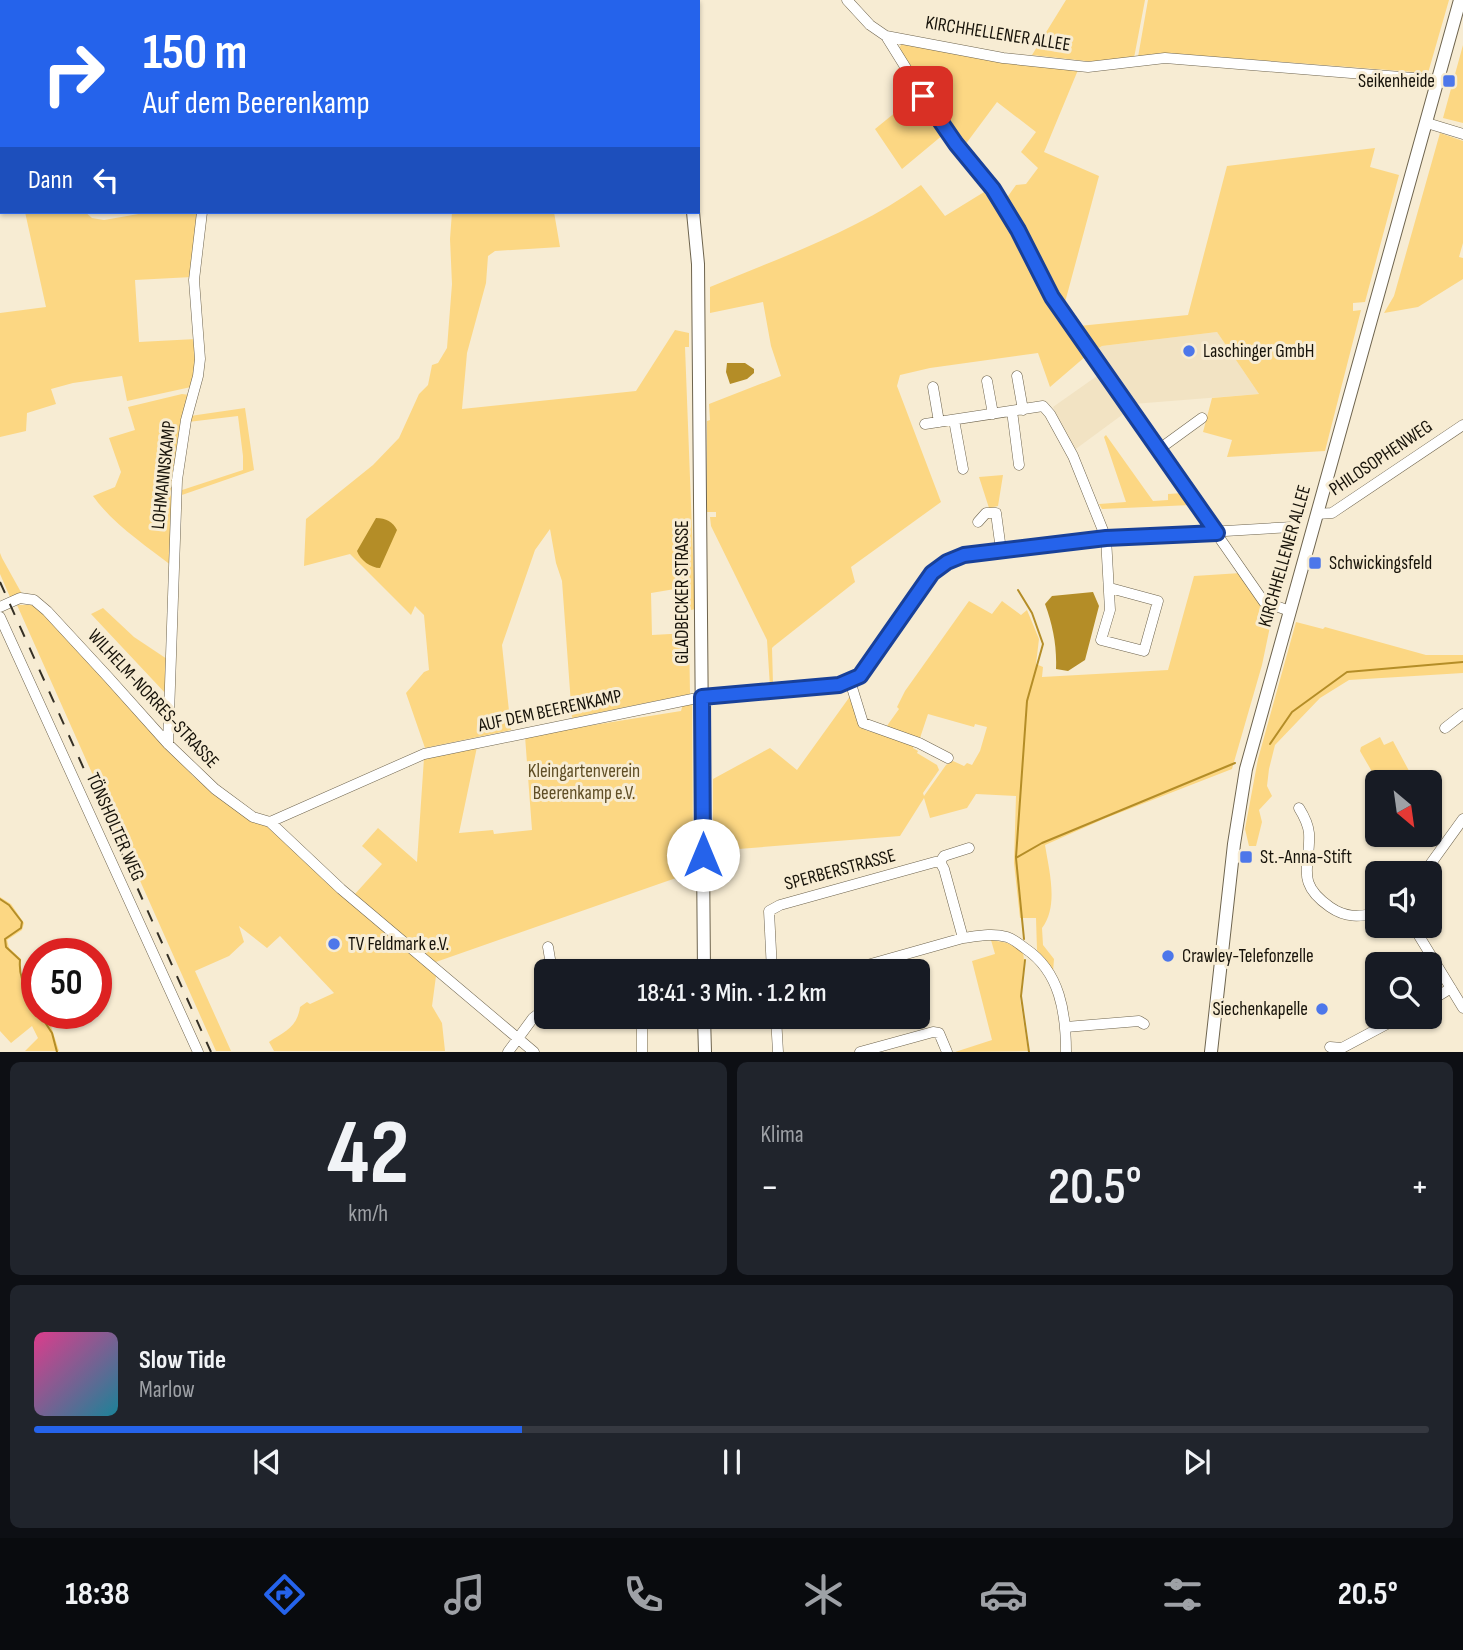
<!DOCTYPE html>
<html lang="de">
<meta charset="utf-8">
<style>
body{margin:0;font-family:"Sofia Sans Condensed",sans-serif;background:#20242c;color:#f1f3f6;height:100vh;display:flex;flex-direction:column;font-size:26px;white-space:nowrap}
*{box-sizing:border-box;margin:0}
p{font-size:23px;color:#9ea1a6}
.icon{flex:none;width:38px;height:38px;fill:none;stroke:currentColor;stroke-width:2;stroke-linecap:round;stroke-linejoin:round}
.map{position:relative;height:1052px;overflow:hidden}
.panel{display:flex;flex-direction:column;gap:10px;padding:10px;background:#0d0f14;flex:1}
.panel>*{flex:none}
.hud{position:absolute;left:0px;top:0px;width:700px;height:214px;box-shadow:0 2px 5px #0004;background:#2563eb;color:#fff;overflow:hidden}
.needle{width:46px;rotate:151deg}
.tools{position:absolute;left:1365px;top:770px;display:grid;gap:14px}
.tools a{display:grid;place-items:center;width:77px;height:77px;border-radius:10px;background:#171b24;box-shadow:0 2px 5px #0004;font-size:35px}
.speed{position:absolute;left:21px;top:938px;display:flex;gap:14px;font-size:35px;font-weight:700;text-align:center}
.speed>*{display:grid;place-content:center;width:91px;height:91px;border-radius:50%;background:#171b24;box-shadow:0 2px 5px #0004;line-height:1}
.speed .limit{border:10px solid #d22;background:#fff;color:#111}
.pin{position:absolute;display:grid;place-items:center;width:60px;height:60px;color:#fff;margin:-30px;border-radius:14px;box-shadow:0 4px 10px #0006}
.me{position:absolute;width:77px;margin:-38px;rotate:0deg;stroke-linejoin:round;filter:drop-shadow(0 0 5px #0008)}
.turn{display:flex;align-items:center;gap:24px;height:147px;padding:0 28px;font-size:32px}
.turn .icon{width:91px;height:91px;stroke-width:2.5}
.turn b{display:block;font-size:49px;line-height:60px}
.then{display:flex;align-items:center;height:66px;padding:0 28px;background:#0003;gap:14px;font-size:26px}
.big{font-size:52px;font-weight:600;line-height:1.1}
.panel .card{flex:1;display:flex;flex-direction:column;justify-content:center;gap:10px;min-width:0;padding:0 24px;border-radius:10px;background:#20242c}
.panel .dial{align-items:center;gap:0}
.dial b{font-size:91px;line-height:1}
.song{display:flex;align-items:center;gap:21px}
.cover{width:84px;height:84px;border-radius:10px;background:linear-gradient(135deg,hsl(330 70% 55%),hsl(190 70% 35%))}
.played{height:7px;border-radius:4px;background:linear-gradient(90deg,#2563eb 35%,#363941 35%)}
.keys{display:flex;justify-content:space-around;direction:ltr}
.heat{display:flex;justify-content:space-between;align-items:center;font-size:38px;direction:ltr}
.panel .tiles{flex:1;display:grid;gap:10px;grid-template-columns:1fr 1fr}
.card:last-child{grid-column:span 2}
.trip{position:absolute;left:534px;top:959px;width:396px;height:70px;border-radius:10px;background:#171b24;box-shadow:0 2px 5px #0004;font-weight:600;line-height:70px;text-align:center}
.tabs{display:flex;height:112px;justify-content:space-around;align-items:center;background:#090b0e;color:#9ea1a6}
.tabs .icon{width:49px;height:49px}
.tabs .on{color:#2563eb}
.tabs b{font-size:32px;color:#f1f3f6}
.map>svg:first-child{display:block}
</style>
<div class="map">
<svg width="1463" height="1052" viewBox="0 0 1463 1052">
<rect width="100%" height="100%" fill="#f7ecd3"/>
<path fill="#f2e3c3" d="M1217,332L1259,394L1133,404L1126,412L1073,451L1053,407L1107,369L1095,350L1102,346Z"/>
<path fill="#fcd783" d="M1066,0H1145L1134,58L1095,62L1032,55Z
M1148,0H1449L1428,73L1164,53L1138,57Z
M904,41L1078,70L1044,152L1099,176L1064,306C1041,272 1025,235 1006,199L1016,185L1026,184L1038,168L1021,152L1036,132L997,102L965,145L941,116L899,48Z
M1463,45V123L1443,118Z
M918,94L944,134L902,169L875,129Z
M1440,133L1463,141V243L1459,257L1463,258V279L1418,307L1384,313L1394,296Z
M1375,148L1370,167L1399,175L1365,302L1353,303V311L1361,310L1325,451L1227,457L1232,440L1203,432L1212,398L1259,394L1217,332L1102,346L1086,356L1050,387L1038,353L930,368L900,375L897,386L941,502L851,567L855,582L774,646L772,648L773,684L770,687L767,640L711,526L710,517H716V512H707V421L710,420L709,404L781,376L771,346L763,302L710,313V287C782,257 857,231 921,185L945,216L989,189L1034,266L1043,292L1070,331L1079,329V326L1188,315L1227,166Z
M25,212H85L92,218L104,220L150,212H199L192,277L135,280L139,342L196,339L198,360L191,387L127,401L122,376L73,383L51,389L56,404L27,413L26,431L0,437V313L46,307Z
M452,212H554L560,247L495,251L488,256L486,283L467,353L462,409L636,391L675,330L689,333V347H685L695,609L691,610L688,598L682,597L681,588L651,593L652,635L689,633L690,694L572,718L562,581L556,563L550,529L535,550L502,645L511,730L425,748L406,693L424,672L429,670L424,615L415,606L411,615L350,554L304,566L306,519L373,465L399,438L419,394L428,385L432,365L438,363L447,348L452,284L450,239Z
M182,394L190,395L172,566C145,545 113,524 93,496L115,487L121,472L109,438L135,430L128,407Z
M245,408L254,470L179,496V491L243,470V456L238,416L188,422L190,416Z
M1106,435L1153,501L1168,500V494L1183,493L1191,505L1102,509L1099,504L1126,502L1104,437Z
M1003,475L998,506L989,508L979,477Z
M0,553L2,558L22,594L10,597L0,574Z
M1241,573L1272,617L1262,665L1232,769L1106,818L1045,845C1049,870 1059,906 1042,928L1043,945L1054,959L1053,972L1037,950L1036,918H1020L1014,863L1016,796L976,794L967,808L930,818L924,798L900,836L713,851V779L770,748L797,770L851,695L858,718L865,730L914,744L913,748L918,751L917,753L937,765L939,770L923,793L924,796L946,765L953,761L964,766L967,763L972,765L980,751L987,727L975,724L974,727L928,714L919,741L884,730L899,709L897,707L905,691L969,601L992,614L1002,601L1021,615L1027,610L1039,639L1036,664L1043,667L1042,677L1168,670L1194,576Z
M17,605H32L58,626L193,776C216,796 242,817 270,828L436,976L432,1006L442,1023L445,1051H274L269,1042C285,1031 297,1028 300,1007L307,1002L310,1004L334,993L280,936L267,948L239,926L244,942L229,956L195,971L231,1051H216Z
M103,608L134,637L170,661L167,695L91,614Z
M1296,622L1323,629L1325,627L1426,655H1463V673L1349,680L1320,698L1275,745L1269,769L1267,786L1272,796L1259,810L1262,822L1256,846H1249L1245,829L1258,759Z
M692,702L693,854L696,871L433,963L355,894L382,864L362,846L378,828L417,862L424,758L477,747L459,833L493,830L494,834L532,830L525,736L681,711L683,704Z
M1380,737L1384,745L1393,741L1415,782H1378L1360,751L1361,747Z
M0,897L11,904L24,923L22,930L7,940L9,948L21,959C21,965 20,972 21,977C25,990 37,997 37,1013H41L50,1023L59,1051H25L38,1038L32,1026L11,1043L0,1031Z
M991,940L1008,943L1023,952L1024,960L1020,999L1028,1051L955,1052L992,1040L972,961L995,954Z"/>
<path fill="#b48d27" d="M727,363H745L754,369V373L747,379L730,384L726,372Z
M376,518C386,518 393,522 397,530L380,568C371,568 360,560 357,551Z
M1093,592L1099,606L1085,660L1068,671L1056,669C1057,646 1053,626 1045,604L1052,596Z"/>
<g fill="none" stroke-linecap="round" stroke-linejoin="round">
<path stroke="#b48d27" stroke-width="2" d="M1270,744L1292,712L1347,672L1463,662
M1016,857L1027,701L1043,644L1032,613L1018,590
M0,899L9,905L22,922L21,928L5,939L6,947L20,960C18,981 29,991 37,1010
M1024,939L1016,858L1042,843L1235,763
M1025,960L1021,996L1029,1052
M39,1013L52,1033L57,1052"/>
<defs>
<path id="minor" d="M216,0V2
M847,0L870,25L886,36L937,118L993,189L1018,230L1052,297L1264,602L1290,611
M886,36L1003,58L1088,67L1165,58L1438,80
M1427,123L1463,134
M1017,376L1023,410
M987,381L993,414
M933,387L939,422
M1012,411L1019,465
M954,420L963,469
M925,424L1043,406L1050,414L1073,456L1106,538L1110,610L1101,640L1144,651L1158,601L1110,588
M1158,450L1202,418
M1317,514L1332,513L1463,425
M978,522L986,513H996L1001,550
M0,607L20,598L34,600L47,611L108,677L168,744L215,789L253,817L270,822L341,889L534,1052
M0,617L198,1052
M850,681L863,723L919,743L948,758
M1445,728L1463,714
M168,744L177,480L186,420L198,376L200,359L194,280L202,212
M1299,808C1304,816 1308,823 1309,833C1311,866 1294,882 1330,907C1346,918 1359,917 1377,913
M270,822L424,754L702,697L839,685L860,676L932,574L947,562L964,555L1106,538L1293,527
M940,862L944,856L969,848
M1424,873L1463,819
M1413,926L1463,1008
M548,947L552,971
M772,971L769,911L780,905L935,862H940L944,869L963,938
M846,971L963,938C978,936 993,933 1007,937C1014,939 1020,945 1026,949C1060,972 1066,1013 1066,1052
M1430,1001L1451,988
M776,1017L778,1052
M1066,1027L1139,1021L1144,1024
M1330,1047L1342,1048L1400,1017
M508,1052L533,1018L546,1008
M642,1052V1017
M860,1052L933,1032L939,1033L947,1052"/>
<path id="major" d="M608,0L609,2
M693,212L698,264L704,971
M704,1017L705,1052
M1211,1052L1234,844L1246,769L1460,0"/>
</defs>
<use href="#minor" stroke="#6e644e" stroke-width="11"/>
<use href="#major" stroke="#6e644e" stroke-width="14"/>
<use href="#minor" stroke="#fff" stroke-width="10"/>
<use href="#major" stroke="#fff" stroke-width="12"/>
<path stroke="#353025" stroke-width="2" stroke-dasharray="12 12" stroke-linecap="butt" d="M0,582L211,1052"/>
</g>
<g fill="none" stroke-linecap="round" stroke-linejoin="round">
<defs>
<path id="route" d="M703,855L702,697L839,685L860,676L932,573L947,562L964,555L1106,538L1217,533L1052,297L1018,230L993,189L956,144L923,96"/>
</defs>
<use href="#route" stroke="#184099" stroke-width="18"/>
<use href="#route" stroke="#2563eb" stroke-width="12"/>
</g>
<g fill="#4d77ea" stroke="#f7ecd3" stroke-width="2.5">
<rect x="1442" y="74" width="14" height="14" rx="3.5"/>
<circle cx="1189" cy="351" r="7"/>
<rect x="1308" y="556" width="14" height="14" rx="3.5"/>
<rect x="1239" y="850" width="14" height="14" rx="3.5"/>
<circle cx="334" cy="944" r="7"/>
<circle cx="1168" cy="956" r="7"/>
<circle cx="1322" cy="1009" r="7"/>
</g>
<g text-anchor="middle" dominant-baseline="central" stroke-width="6" stroke-linejoin="round" paint-order="stroke">
<g font-size="19" fill="#17130a" stroke="#f7ecd3">
<text transform="translate(998 34) rotate(9)">KIRCHHELLENER ALLEE</text>
<text transform="translate(1381 458) rotate(-34)">PHILOSOPHENWEG</text>
<text transform="translate(164 475) rotate(-84)">LOHMANNSKAMP</text>
<text transform="translate(1285 556) rotate(-74)">KIRCHHELLENER ALLEE</text>
<text transform="translate(682 592) rotate(-90)">GLADBECKER STRASSE</text>
<text transform="translate(153 699) rotate(47)">WILHELM-NORRES-STRASSE</text>
<text transform="translate(550 711) rotate(-12)">AUF DEM BEERENKAMP</text>
<text transform="translate(115 827) rotate(66)">TÖNSHOLTER WEG</text>
<text transform="translate(840 870) rotate(-15)">SPERBERSTRASSE</text>
</g>
<g font-size="19" fill="#17130a" stroke="#f7ecd3" text-anchor="start">
<text x="1435" y="81" text-anchor="end">Seikenheide</text>
<text x="1203" y="351">Laschinger GmbH</text>
<text x="1329" y="563">Schwickingsfeld</text>
<text x="1260" y="857">St.-Anna-Stift</text>
<text x="348" y="944">TV Feldmark e.V.</text>
<text x="1182" y="956">Crawley-Telefonzelle</text>
<text x="1308" y="1009" text-anchor="end">Siechenkapelle</text>
</g>
<g font-size="19" fill="#5f4e26" stroke="#f7ecd3">
<text x="584" y="771">Kleingartenverein<tspan x="584" dy="22">Beerenkamp e.V.</tspan></text>
</g>
</g>
</svg>
<div class="tools">
<a><svg class="needle" viewBox="-14 -14 28 28"><path d="M0-13l5 13h-10z" fill="#e53935"/><path d="M0 13l5-13h-10z" fill="#9ea1a6"/></svg></a>
<a><svg class="icon" aria-label="sound" viewBox="0 0 24 24"><path d="M4 9h4l5-4v14l-5-4H4zM17 9q2 3 0 6"/></svg></a>
<a><svg class="icon" aria-label="search" viewBox="0 0 24 24"><circle cx="10" cy="10" r="6"/><path d="M15 15l6 6"/></svg></a>
</div>
<div class="speed"><div class="limit">50</div></div>
<div class="pin" style="left:923px;top:96px;background:#d93025"><svg class="icon" aria-label="arrive" viewBox="0 0 24 24"><path d="M6 21V4h12l-3 4 3 4H6"/></svg></div>
<svg class="me" style="left:703px;top:855px" viewBox="-20 -20 40 40"><circle r="19" fill="#fff"/><path d="M0-13L10 11 0 6-10 11z" fill="#2563eb"/></svg>
<div class="trip">18:41 · 3 Min. · 1.2 km</div>
<div class="hud">
<div class="turn"><svg class="icon" aria-label="right" viewBox="0 0 24 24"><path d="M7 20v-9h11M14 6l5 5-5 5"/></svg><div><b>150 m</b>Auf dem Beerenkamp</div></div>
<div class="then">Dann<svg class="icon" aria-label="left" viewBox="0 0 24 24"><path d="M17 20v-9H6M10 6l-5 5 5 5"/></svg></div>
</div>
</div>
<section class="panel">
<div class="tiles">
<div class="card dial"><b>42</b><p>km/h</p></div>
<div class="card"><p>Klima</p>
<div class="heat"><a>−</a><b class="big">20.5°</b><a>+</a></div>
</div>
<div class="card">
<div class="song"><i class="cover"></i><div><b>Slow Tide</b><p>Marlow</p></div></div>
<div class="played"></div>
<div class="keys"><svg class="icon" aria-label="previous" viewBox="0 0 24 24"><path d="M18 5L8 12l10 7zM5 5v14"/></svg><svg class="icon" aria-label="pause" viewBox="0 0 24 24"><path d="M8 5v14M16 5v14"/></svg><svg class="icon" aria-label="next" viewBox="0 0 24 24"><path d="M6 5l10 7-10 7zM19 5v14"/></svg></div>
</div>
</div>
</section>
<nav class="tabs">
<b>18:38</b>
<svg class="icon on" aria-label="directions" viewBox="0 0 24 24"><path d="M12 3l9 9-9 9-9-9zM9 14v-3h6M13 9l2 2-2 2"/></svg>
<svg class="icon" aria-label="music" viewBox="0 0 24 24"><path d="M9 18V5l10-2v13"/><circle cx="6" cy="18" r="3"/><circle cx="16" cy="16" r="3"/></svg>
<svg class="icon" aria-label="phone" viewBox="0 0 24 24"><path d="M5 4h4l2 5-3 2q2 4 5 5l2-3 5 2v4C11 20 4 13 5 4z"/></svg>
<svg class="icon" aria-label="climate" viewBox="0 0 24 24"><path d="M12 3v18M4 7l16 10M4 17L20 7"/></svg>
<svg class="icon" aria-label="car" viewBox="0 0 24 24"><path d="M5 17H2v-5l4-1 3-4h7l3 4 3 1v5h-3M9 17h6M6 11h13"/><circle cx="7" cy="17" r="2"/><circle cx="17" cy="17" r="2"/></svg>
<svg class="icon" aria-label="filters" viewBox="0 0 24 24"><path d="M4 7h16M4 17h16"/><circle cx="9" cy="7" r="2"/><circle cx="15" cy="17" r="2"/></svg>
<b>20.5°</b>
</nav>
